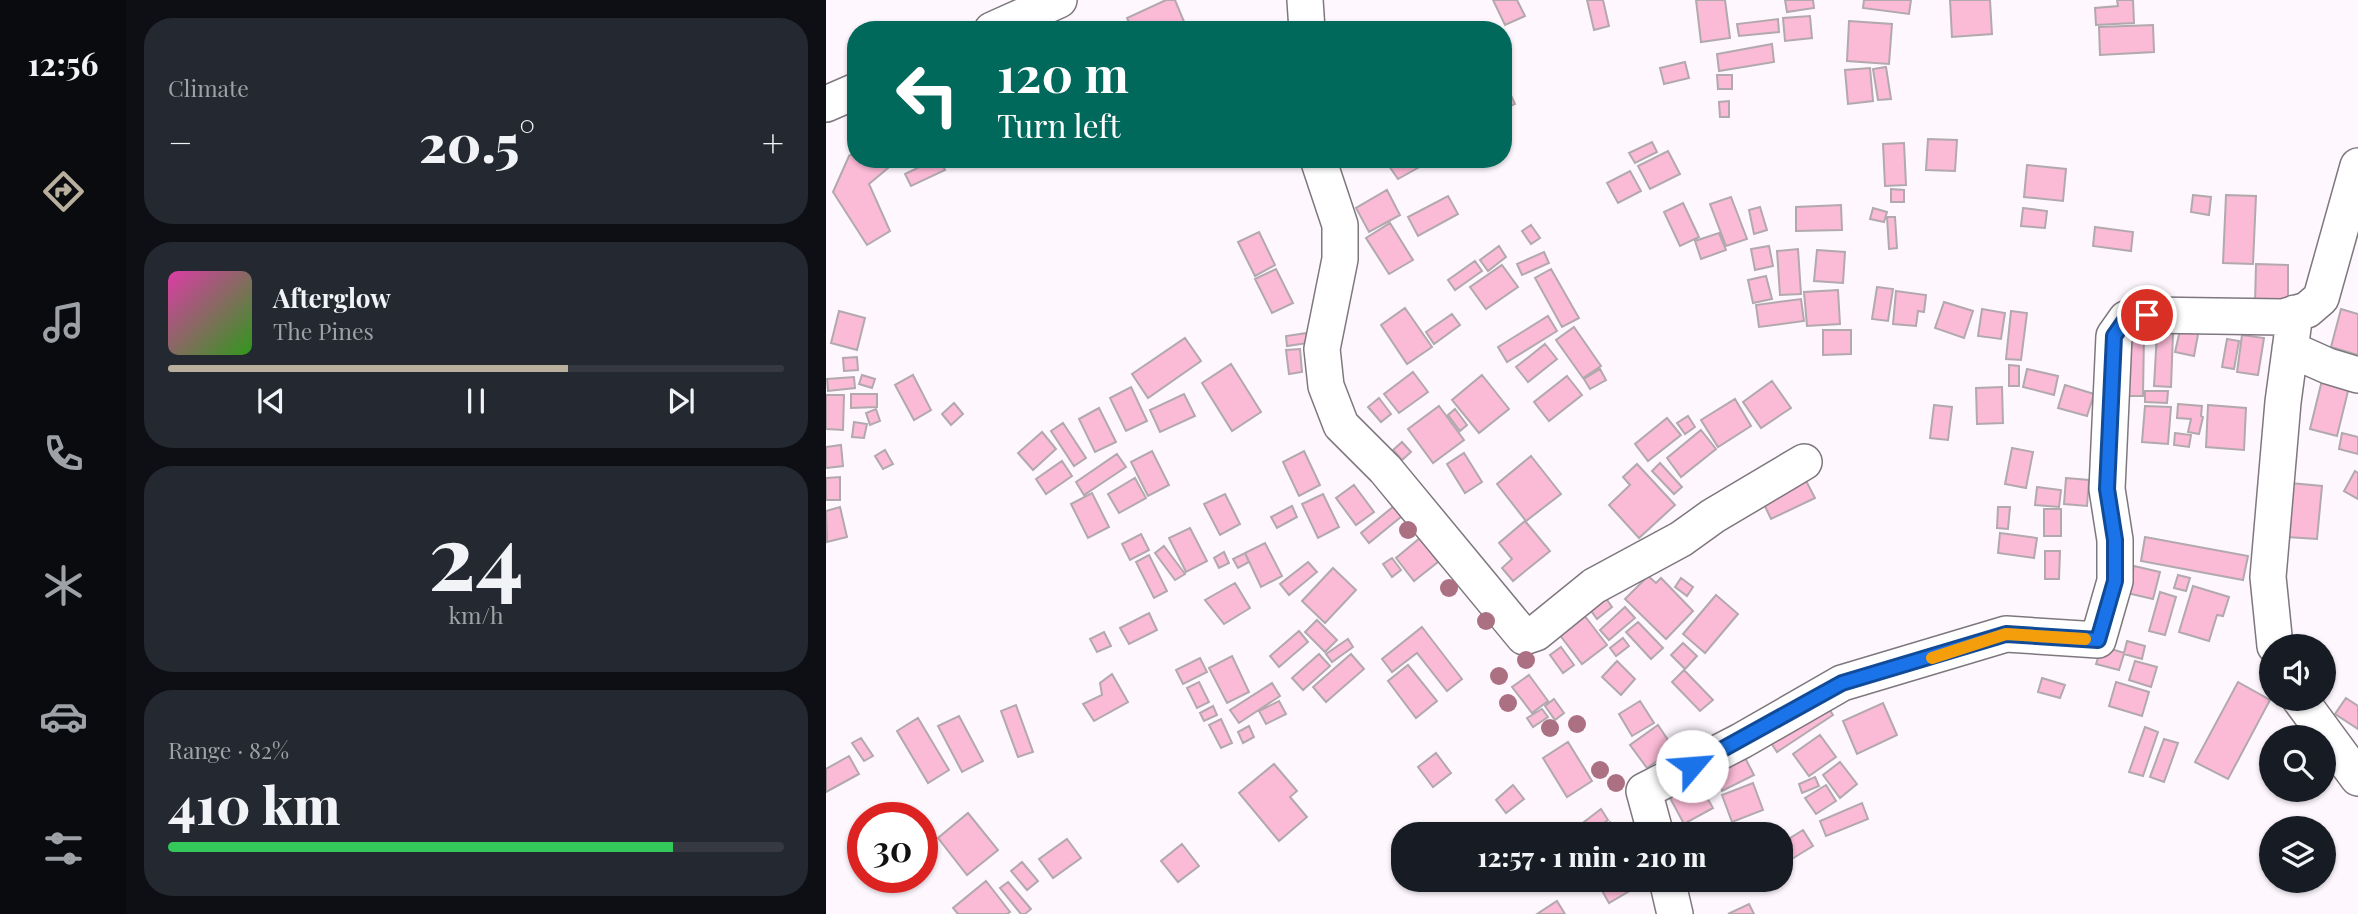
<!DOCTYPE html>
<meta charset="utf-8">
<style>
body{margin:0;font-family:"Playfair Display",serif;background:#242831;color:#f1f3f6;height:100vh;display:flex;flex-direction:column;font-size:26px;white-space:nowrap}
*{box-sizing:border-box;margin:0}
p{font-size:23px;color:#9ea1a6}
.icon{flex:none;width:38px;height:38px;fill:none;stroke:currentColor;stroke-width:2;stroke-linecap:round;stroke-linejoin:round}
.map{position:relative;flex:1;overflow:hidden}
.details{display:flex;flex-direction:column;gap:18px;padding:18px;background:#0d0f14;width:700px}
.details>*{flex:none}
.banner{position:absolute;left:21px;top:21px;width:665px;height:147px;border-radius:28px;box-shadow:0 2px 5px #0004;background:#00695c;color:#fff;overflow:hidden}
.tools{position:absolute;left:1433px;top:634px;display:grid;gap:14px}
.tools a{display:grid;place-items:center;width:77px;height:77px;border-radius:50%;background:#171b24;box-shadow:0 2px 5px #0004;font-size:35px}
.speed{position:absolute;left:21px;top:802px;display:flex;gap:14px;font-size:35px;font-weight:700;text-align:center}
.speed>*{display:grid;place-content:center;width:91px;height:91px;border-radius:50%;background:#171b24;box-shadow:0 2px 5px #0004;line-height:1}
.speed .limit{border:10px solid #d22;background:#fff;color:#111}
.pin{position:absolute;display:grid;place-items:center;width:60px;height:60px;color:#fff;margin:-30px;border:4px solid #fff;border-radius:50%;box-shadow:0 2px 7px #0007}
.me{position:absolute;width:77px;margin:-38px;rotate:63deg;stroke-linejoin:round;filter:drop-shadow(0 0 5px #0008)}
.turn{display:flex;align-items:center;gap:24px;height:147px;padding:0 35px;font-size:32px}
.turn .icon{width:91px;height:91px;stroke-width:2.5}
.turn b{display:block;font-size:49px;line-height:60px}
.big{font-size:52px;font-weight:800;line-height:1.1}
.details .card{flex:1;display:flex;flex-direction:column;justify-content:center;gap:10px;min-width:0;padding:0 24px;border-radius:28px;background:#242831}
.details .dial{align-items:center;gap:0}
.dial b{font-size:91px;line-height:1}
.song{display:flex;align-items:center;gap:21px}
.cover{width:84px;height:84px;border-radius:10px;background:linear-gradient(135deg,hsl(320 70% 55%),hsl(110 70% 35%))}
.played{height:7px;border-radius:4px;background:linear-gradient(90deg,#b8b09c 65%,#363941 65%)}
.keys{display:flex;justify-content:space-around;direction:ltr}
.heat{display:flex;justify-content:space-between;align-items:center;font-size:38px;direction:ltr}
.charge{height:10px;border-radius:5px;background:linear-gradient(90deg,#34c759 82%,#363941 0)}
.trip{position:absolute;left:565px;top:822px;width:402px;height:70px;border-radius:28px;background:#171b24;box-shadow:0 2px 5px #0004;font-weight:800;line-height:70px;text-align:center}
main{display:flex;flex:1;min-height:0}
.dock{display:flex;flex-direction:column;width:126px;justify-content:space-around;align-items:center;background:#090b0e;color:#9ea1a6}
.dock .icon{width:49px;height:49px}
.dock .on{color:#b8b09c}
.dock b{font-size:32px;color:#f1f3f6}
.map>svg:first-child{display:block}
</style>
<main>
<nav class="dock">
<b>12:56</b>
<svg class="icon on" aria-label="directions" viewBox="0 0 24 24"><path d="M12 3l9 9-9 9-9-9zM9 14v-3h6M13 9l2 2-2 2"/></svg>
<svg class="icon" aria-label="music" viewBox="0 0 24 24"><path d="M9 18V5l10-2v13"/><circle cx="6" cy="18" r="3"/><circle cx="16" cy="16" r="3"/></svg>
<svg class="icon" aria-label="phone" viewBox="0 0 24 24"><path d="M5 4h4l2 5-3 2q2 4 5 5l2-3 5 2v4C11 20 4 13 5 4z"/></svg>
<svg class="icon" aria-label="climate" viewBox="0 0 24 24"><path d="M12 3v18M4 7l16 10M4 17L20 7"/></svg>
<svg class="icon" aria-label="car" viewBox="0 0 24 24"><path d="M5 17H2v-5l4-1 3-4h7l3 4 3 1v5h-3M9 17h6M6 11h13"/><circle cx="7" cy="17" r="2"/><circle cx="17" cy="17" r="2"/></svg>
<svg class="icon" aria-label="filters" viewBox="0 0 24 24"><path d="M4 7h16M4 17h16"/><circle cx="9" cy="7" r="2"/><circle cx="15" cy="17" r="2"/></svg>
</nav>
<section class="details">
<div class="card"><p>Climate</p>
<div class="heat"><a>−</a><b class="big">20.5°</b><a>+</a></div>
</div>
<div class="card">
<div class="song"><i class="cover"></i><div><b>Afterglow</b><p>The Pines</p></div></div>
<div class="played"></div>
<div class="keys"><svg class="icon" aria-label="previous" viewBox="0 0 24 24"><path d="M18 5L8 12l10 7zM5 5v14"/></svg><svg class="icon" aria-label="pause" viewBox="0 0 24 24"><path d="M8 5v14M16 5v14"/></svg><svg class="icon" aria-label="next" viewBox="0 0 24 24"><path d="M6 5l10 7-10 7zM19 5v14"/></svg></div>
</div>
<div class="card dial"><b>24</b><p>km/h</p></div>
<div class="card"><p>Range · 82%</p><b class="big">410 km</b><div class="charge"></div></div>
</section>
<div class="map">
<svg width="1532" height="914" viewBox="0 0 1532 914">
<rect width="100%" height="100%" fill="#fef8fe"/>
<path fill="#fbbad6" stroke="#b2a9ad" stroke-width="2" d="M340,0H349L359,24L346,30H306L301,18Z
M667,0H691L699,16L679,25Z
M761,0H777L783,26L768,30Z
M870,0H899L904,38L875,42Z
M959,0H987L988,8L961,12Z
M1038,0H1085L1083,14L1037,8Z
M1124,0H1164L1166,34L1126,37Z
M1291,0H1307L1308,23L1270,25L1269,8L1292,6Z
M984,16L986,38L959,41L957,18Z
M952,19L953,32L913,36L911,24Z
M1023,21L1066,24L1063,64L1021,61Z
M1327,25L1328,52L1274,55L1273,27Z
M946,44L948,62L893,71L891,54Z
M859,62L863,78L838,84L834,68Z
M1060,67L1065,99L1052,100L1047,69Z
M1044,68L1047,101L1022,104L1019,70Z
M891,75H906V89H892Z
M677,78L689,104L677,109Z
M903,101V117H894L893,102Z
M1102,139L1131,140L1129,171L1100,170Z
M826,142L831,152L809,163L803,153Z
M1078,143L1080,185L1059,186L1057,144Z
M30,151V159H56L62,168L43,184L64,231L41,245L7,192L23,156Z
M842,151L854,174L824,189L812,166Z
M110,159H114L119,170L85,186L79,174Z
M574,159H605L606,160L572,179L563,166Z
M1201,165L1240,169L1237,201L1198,197Z
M804,171L815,191L792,203L781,183Z
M1065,189L1078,190V202H1065Z
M561,190L574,215L543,232L530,208Z
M1367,195L1385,197L1383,215L1365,212Z
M1400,195L1430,196L1427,264L1397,263Z
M622,196L632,214L592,236L582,217Z
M905,197L921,239L900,246L884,204Z
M857,203L873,237L854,246L838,212Z
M1015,205L1016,230L970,231V207Z
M934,207L941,230L928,234L923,210Z
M1047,208L1061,212L1058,222L1044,219Z
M1197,208L1221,211L1219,228L1195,226Z
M1061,217H1069L1071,248L1063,249Z
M564,223L587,260L563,274L540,238Z
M705,225L714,238L705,244L696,231Z
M1269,227L1307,232L1305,251L1267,246Z
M433,232L449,265L429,276L412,242Z
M893,233L900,250L875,259L869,241Z
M673,246L680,257L662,271L654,260Z
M943,246L947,266L929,270L925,249Z
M972,249L975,294L954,295L951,251Z
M991,250L1019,252L1017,283L988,281Z
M718,252L723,263L696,275L691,264Z
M649,261L656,271L629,290L622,280Z
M1430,264L1462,265V304H1429Z
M676,265L692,287L660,309L644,287Z
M450,269L467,303L446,313L429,279Z
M725,269L753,318L736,327L709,278Z
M940,276L946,299L927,303L922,280Z
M1051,287L1067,289L1062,321L1046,319Z
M1012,290L1014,324L981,326L978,292Z
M1070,291L1100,295L1098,312L1092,311L1090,326L1067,324Z
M975,299L978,321L933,327L930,305Z
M1118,302L1147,311L1138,338L1109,328Z
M579,308L606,347L581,364L555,325Z
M1156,309L1179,313L1175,339L1152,336Z
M1515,309L1532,314V355L1505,347Z
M13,311L39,318L31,350L5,343Z
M1185,311L1201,313L1195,360L1180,359Z
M626,314L634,325L608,344L600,332Z
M722,316L731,331L681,362L672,347Z
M1355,326L1373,329L1368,356L1349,352Z
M748,327L775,366L757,378L730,340Z
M997,330H1025V354L997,355Z
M481,333L482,343L461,346L460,336Z
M1331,333H1347L1345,387L1328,386Z
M1302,335H1318L1317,396H1301Z
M1416,335L1438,338L1432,375L1411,372Z
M359,338L375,361L322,398L306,374Z
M1401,339L1413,341L1408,369L1396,367Z
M719,344L731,359L702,382L690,367Z
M474,349L476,372L463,374L460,350Z
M31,357L32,370L18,371L17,358Z
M405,364L435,412L406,431L376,383Z
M1183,365L1193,366V386H1183Z
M774,369L780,380L764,389L758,379Z
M1201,369L1232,376L1228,395L1197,387Z
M587,372L602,392L573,413L558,394Z
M36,375L49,379L46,388L33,384Z
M87,375L105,410L88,420L69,385Z
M656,375L683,409L653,433L626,400Z
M741,376L756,395L723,421L708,402Z
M1497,376L1524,383L1511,436L1484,429Z
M28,377L29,388L2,391L1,379Z
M946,381L965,408L935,428L917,402Z
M1239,385L1268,394L1261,416L1232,408Z
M305,387L321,421L300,431L284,398Z
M1176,387L1177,423L1151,424L1150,388Z
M1319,391H1342L1341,403L1319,402Z
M25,394H51V407L25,408Z
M358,394L369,416L334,432L324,410Z
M0,395H18L17,430L0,429Z
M553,398L565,414L555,422L542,407Z
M909,399L925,426L892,447L875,420Z
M128,403L137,414L125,425L116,414Z
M1352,404L1376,406L1375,416L1377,417L1373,434L1362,432L1365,419L1351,418Z
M1108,405L1126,407L1122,440L1104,438Z
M1382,405L1420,408L1418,450L1380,447Z
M613,406L638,440L607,463L582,429Z
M1319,406L1345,407L1342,444L1316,442Z
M273,408L290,442L269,452L253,419Z
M50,409L54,421L44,425L40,413Z
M629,409L641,425L634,431L622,415Z
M862,416L869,427L859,434L851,423Z
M841,418L855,435L822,461L809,444Z
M28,422L41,424L38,438L26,437Z
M237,423L260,458L248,466L225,431Z
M875,430L890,449L855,477L841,458Z
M216,432L230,449L207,470L192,453Z
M1349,433L1365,435L1363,447L1348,445Z
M1516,433L1532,437V454L1513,449Z
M576,442L585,452L576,460L567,450Z
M15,445L17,466L0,468V447Z
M1186,448L1207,452L1200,488L1179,484Z
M59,450L67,464L57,469L49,456Z
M326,451L343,485L322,496L305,462Z
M478,451L494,485L473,496L457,462Z
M638,453L656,482L639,493L621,464Z
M291,454L300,467L258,495L250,482Z
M705,456L735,494L700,521L671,484Z
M236,461L246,476L220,494L210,479Z
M834,463L856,487L848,494L826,471Z
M811,464L849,505L813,538L783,505L804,485L797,477Z
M1529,471L1532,473V499L1518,491Z
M14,477V500H0V478Z
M978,477L989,498L945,519L935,498Z
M309,478L320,498L293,513L282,494Z
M1240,478L1263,480L1261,506L1238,504Z
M1464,483L1496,486L1491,539L1460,537Z
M528,485L548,512L530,525L510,498Z
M1211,487L1235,490L1233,507L1209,505Z
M266,493L283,527L262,538L245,504Z
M399,494L414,524L394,535L378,504Z
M497,494L513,527L492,538L476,504Z
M466,506L471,517L451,528L445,517Z
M568,506L576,516L543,543L535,533Z
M14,507L21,537L1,542L0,511Z
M1172,507H1184L1182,529L1171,528Z
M1218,509H1235V536H1218Z
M699,521L724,551L687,581L676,568L686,559L673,543Z
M364,528L381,561L360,572L343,538Z
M1174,533L1211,538L1208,558L1172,553Z
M315,534L323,550L304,560L296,544Z
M1319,537L1422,556L1417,580L1315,561Z
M594,538L612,562L588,581L570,558Z
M439,543L456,576L435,587L419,553Z
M338,546L359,574L349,580L329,553Z
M1219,551H1234L1233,579H1219Z
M398,552L403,563L393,568L388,558Z
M419,553L423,562L412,568L407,559Z
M323,555L341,591L328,598L310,562Z
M566,558L575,570L566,577L557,564Z
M482,562L491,572L463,595L454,584Z
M1308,566L1334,572L1327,599L1301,593Z
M507,568L530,590L499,623L476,601Z
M1352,575L1364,578L1360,591L1348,588Z
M822,576L830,583L835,578L867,611L840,639L799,599Z
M855,578L867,587L861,596L849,587Z
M409,583L424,608L398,624L379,600Z
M1367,586L1403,597L1397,616L1391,615L1383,641L1353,632Z
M1334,592L1350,597L1339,635L1323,631Z
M890,595L912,614L879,653L857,634Z
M779,597L786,607L771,619L763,608Z
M799,607L809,618L783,640L774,630Z
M323,613L331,630L303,644L294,628Z
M758,615L781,645L756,664L733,634Z
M491,620L511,640L499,652L479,632Z
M812,622L837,648L825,659L800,632Z
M596,627L636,679L621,691L591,653L566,672L556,659Z
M473,631L482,642L453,667L444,656Z
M278,632L285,646L271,652L264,639Z
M797,638L803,646L790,656L784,648Z
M522,639L527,647L506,662L500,654Z
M1301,641L1319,646L1316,659L1298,654L1293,670L1270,664L1276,646L1298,653Z
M857,643L871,656L859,669L845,655Z
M735,647L748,665L737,673L724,655Z
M493,654L504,666L477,690L466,678Z
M525,654L538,669L500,702L487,687Z
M406,656L423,692L401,703L383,668Z
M374,658L381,672L357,684L350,670Z
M791,661L809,679L795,695L776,677Z
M1309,661L1331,667L1325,687L1303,680Z
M582,665L611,701L590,718L562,681Z
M858,670L887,700L874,711L846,682Z
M286,674L302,702L268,721L257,704L276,695L274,683Z
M703,675L722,701L706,713L686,687Z
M1216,678L1239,685L1234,698L1212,692Z
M373,682L383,702L371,708L361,688Z
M1290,682L1323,692L1316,716L1283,706Z
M1412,682L1444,700L1402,779L1369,762Z
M446,683L454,696L413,723L404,710Z
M994,695L1007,715L951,752L938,732Z
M1520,698L1532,706V729L1509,714Z
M728,699L738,713L729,720L719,706Z
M453,701L460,714L440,724L433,711Z
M814,701L828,723L806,736L793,714Z
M1057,703L1071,735L1031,754L1017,721Z
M190,705L207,752L192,757L175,711Z
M387,706L391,715L378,721L374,713Z
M716,709L722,717L707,727L701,718Z
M133,716L157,761L136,772L112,726Z
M92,718L123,770L102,783L71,731Z
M395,719L406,743L395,748L383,725Z
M832,725L848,749L821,768L804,745Z
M423,726L428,737L417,743L412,732Z
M1319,727L1332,732L1317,776L1303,772Z
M994,735L1010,757L983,776L967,754Z
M35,738L47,756L38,761L26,743Z
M1338,739L1352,743L1338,782L1324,777Z
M742,742L766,781L741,797L717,758Z
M916,752L928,775L896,791L885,768Z
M610,753L625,773L607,787L592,767Z
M23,756L33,774L0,792V769Z
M1014,762L1031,784L1014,798L997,775Z
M448,764L471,791L464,797L481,817L453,841L413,793Z
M989,777L993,786L976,793L973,784Z
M872,782L887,808L858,824L844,798Z
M927,783L937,810L906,822L896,795Z
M687,785L698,799L680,813L670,800Z
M1000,785L1010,801L990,814L979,798Z
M1036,803L1042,819L1000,836L994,821Z
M775,809L782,820L762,835H741Z
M142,813L172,850L141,875L112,838Z
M784,822L794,835H769Z
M977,830L987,846L956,865V843Z
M241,839L255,858L227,878L213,859Z
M356,844L373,866L352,882L335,861Z
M196,862L212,881L201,890L185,871Z
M770,880H822L783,903Z
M160,881L184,912L181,914H132L127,908Z
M182,882L205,909L199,914H195L174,888Z
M731,901L739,914H711Z
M923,904L928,914H902Z"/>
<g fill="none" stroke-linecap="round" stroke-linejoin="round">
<defs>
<path id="minor" d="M479,0L481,30
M166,30L233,0
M0,104L30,91
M492,159L514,225V259L496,349L500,386L515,425L559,469L698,637L710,633L768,586L855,539L887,516L978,462
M1464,349L1502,366L1532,375
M1449,646L1442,577L1457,402L1469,313
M1473,698L1532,778
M830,835L818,791L915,741L1016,683L1180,634L1272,640L1289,581V540L1281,489L1288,336L1300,319L1321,315L1457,317L1481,310L1495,298L1532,166
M841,880L849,914"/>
</defs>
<use href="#minor" stroke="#7e787e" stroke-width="38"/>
<use href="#minor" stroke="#fff" stroke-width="35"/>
</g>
<g fill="#ab7081">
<circle cx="582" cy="530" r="9"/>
<circle cx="623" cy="588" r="9"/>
<circle cx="660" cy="621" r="9"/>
<circle cx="700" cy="660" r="9"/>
<circle cx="673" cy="676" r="9"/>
<circle cx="682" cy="703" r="9"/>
<circle cx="751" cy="724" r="9"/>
<circle cx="724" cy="728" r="9"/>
<circle cx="774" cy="770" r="9"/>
<circle cx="790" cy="783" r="9"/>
</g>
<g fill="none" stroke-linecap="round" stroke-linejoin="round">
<defs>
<path id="route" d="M866,766L1016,683L1180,634L1272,640L1289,581V540L1281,489L1288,336L1300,319L1321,315"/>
</defs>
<use href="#route" stroke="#114b97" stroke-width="18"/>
<use href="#route" stroke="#1a73e8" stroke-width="12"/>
<path stroke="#f59e0b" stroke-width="12" d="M1106,658L1180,634L1259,639"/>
</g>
</svg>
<div class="tools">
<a><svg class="icon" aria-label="sound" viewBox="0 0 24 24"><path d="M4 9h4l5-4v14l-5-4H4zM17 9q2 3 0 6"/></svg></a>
<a><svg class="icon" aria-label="search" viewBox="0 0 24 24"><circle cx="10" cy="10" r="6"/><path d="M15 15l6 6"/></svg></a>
<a><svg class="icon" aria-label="layers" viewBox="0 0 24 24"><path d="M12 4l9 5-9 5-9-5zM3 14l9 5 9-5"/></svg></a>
</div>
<div class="speed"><div class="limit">30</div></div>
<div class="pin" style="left:1321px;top:315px;background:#d93025"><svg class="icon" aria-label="arrive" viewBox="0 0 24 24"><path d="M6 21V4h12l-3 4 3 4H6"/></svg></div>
<svg class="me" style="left:866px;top:766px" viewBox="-20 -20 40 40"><circle r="19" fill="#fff"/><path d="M0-13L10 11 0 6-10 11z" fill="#1a73e8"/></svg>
<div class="trip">12:57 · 1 min · 210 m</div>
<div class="banner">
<div class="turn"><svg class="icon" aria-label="left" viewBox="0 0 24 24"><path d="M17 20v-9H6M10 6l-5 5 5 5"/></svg><div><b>120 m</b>Turn left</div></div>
</div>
</div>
</main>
